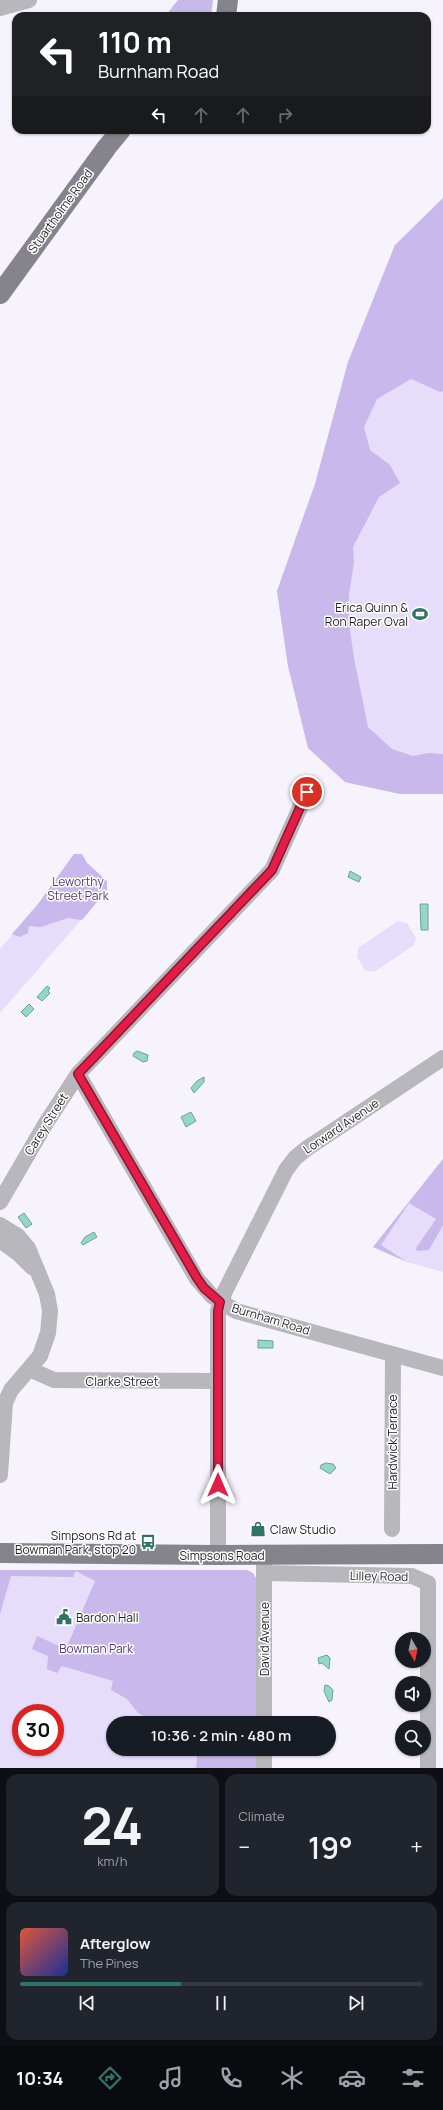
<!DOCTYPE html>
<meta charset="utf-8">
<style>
body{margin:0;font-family:Manrope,sans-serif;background:#20242c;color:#f1f3f6;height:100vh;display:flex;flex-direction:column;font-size:15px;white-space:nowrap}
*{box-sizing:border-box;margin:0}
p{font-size:13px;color:#9ea1a6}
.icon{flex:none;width:22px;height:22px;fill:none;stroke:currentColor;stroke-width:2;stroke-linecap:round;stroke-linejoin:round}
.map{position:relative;height:1768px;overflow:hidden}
.sheet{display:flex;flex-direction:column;gap:6px;padding:6px;background:#0d0f14;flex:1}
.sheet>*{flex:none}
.hud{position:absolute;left:12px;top:12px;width:419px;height:122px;border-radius:12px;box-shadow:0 1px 3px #0004;background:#202124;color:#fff;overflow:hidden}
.needle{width:26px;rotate:171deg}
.controls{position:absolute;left:395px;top:1632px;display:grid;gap:8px}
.controls a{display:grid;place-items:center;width:36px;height:36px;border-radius:50%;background:#171b24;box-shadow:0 1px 3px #0004;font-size:20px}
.speed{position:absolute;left:12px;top:1704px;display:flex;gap:8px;font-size:20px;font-weight:700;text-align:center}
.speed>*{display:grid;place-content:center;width:52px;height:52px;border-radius:50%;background:#171b24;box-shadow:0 1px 3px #0004;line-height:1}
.speed .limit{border:6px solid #d22;background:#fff;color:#111}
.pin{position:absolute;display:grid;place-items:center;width:34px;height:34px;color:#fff;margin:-17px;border:2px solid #fff;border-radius:50%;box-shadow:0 1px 4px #0007}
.me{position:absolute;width:44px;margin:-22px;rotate:0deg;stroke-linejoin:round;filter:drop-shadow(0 0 3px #0008)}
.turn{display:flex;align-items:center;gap:14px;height:84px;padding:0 20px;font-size:18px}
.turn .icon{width:52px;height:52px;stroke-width:2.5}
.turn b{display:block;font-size:28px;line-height:34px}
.lanes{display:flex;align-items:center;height:38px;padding:0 20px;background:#0003;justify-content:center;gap:20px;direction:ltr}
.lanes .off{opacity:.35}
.big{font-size:30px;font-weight:600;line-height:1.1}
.sheet .tile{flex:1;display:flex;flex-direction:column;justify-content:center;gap:6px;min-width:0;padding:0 14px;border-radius:12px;background:#20242c}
.sheet .dial{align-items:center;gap:0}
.dial b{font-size:52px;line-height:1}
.song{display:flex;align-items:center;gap:12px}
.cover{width:48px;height:48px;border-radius:6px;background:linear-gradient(135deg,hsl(10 70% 55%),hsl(230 70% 35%))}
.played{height:4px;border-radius:2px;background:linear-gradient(90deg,#307465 40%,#363941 40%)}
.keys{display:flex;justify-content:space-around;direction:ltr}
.heat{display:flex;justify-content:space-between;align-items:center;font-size:22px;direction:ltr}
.sheet .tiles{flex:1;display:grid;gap:6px;grid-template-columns:1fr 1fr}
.tile:last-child{grid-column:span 2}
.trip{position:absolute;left:106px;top:1716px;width:230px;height:40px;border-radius:20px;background:#171b24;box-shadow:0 1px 3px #0004;font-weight:600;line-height:40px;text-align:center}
.tabs{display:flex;height:64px;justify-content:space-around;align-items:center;background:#090b0e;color:#9ea1a6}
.tabs .icon{width:28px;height:28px}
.tabs .on{color:#307465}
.tabs b{font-size:18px;color:#f1f3f6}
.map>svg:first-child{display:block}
</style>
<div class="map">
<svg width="443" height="1768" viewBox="0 0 443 1768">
<rect width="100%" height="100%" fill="#f6f3fd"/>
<path fill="#e6ddfa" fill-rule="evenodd" d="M395,245H443V794H400L345,782L308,748L288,666L277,591L315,484L348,362Z
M74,854H82L87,863L107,881V890L0,1013V949L38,904Z
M398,921L407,923L416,938L414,945L374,972L365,970L357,957L358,948Z
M443,1159V1272L407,1262L373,1247Z
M0,1570L253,1573L259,1723H113V1749H259V1768H0ZM21,1713H55V1747H21Z"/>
<path fill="#c8b8ec" d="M178,0H213L211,16H165Z
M443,198V391L440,392L411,379L377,399L364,427L370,450L390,465L400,483L379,497L353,547L354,563L349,594V623L354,658L368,727L392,749L413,756L429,753L443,754V794H400L345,782L308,748L288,666L277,591L315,484L348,362L395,245Z
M74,854H82L87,863L107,881V890L82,920L68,918L41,927L29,926L28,933L20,937L12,934L38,904Z
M443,1159V1225L429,1250L417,1251L416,1248L436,1219L409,1203L381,1245L407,1262L373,1247Z
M0,1570H247L253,1573L257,1580L259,1723H157L138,1713L127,1699L111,1690L113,1681L62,1666L57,1673L47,1669L48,1656L32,1649L37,1636L66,1649L95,1581L76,1571L73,1577L11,1576L0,1614Z
M188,1749H259V1768H196L197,1757Z"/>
<path fill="#93d8c7" stroke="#70a096" d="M350,871L361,877L359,882L348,877Z
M420,904H428V930H421Z
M47,986L50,988L48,991L50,993L42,1001L37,997Z
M29,1004L34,1009L26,1017L21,1012Z
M137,1051L148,1055L147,1061L143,1062L133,1056L134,1053Z
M204,1077V1082L194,1093L191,1088L197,1081Z
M191,1112L196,1121L186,1127L181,1117Z
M24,1213L32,1224L26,1228L18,1217Z
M94,1232L97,1237L83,1245L81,1243L85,1237Z
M258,1340L273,1341V1348H258Z
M326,1463L333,1464L336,1468L330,1474L320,1468L321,1465Z
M327,1655L330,1658L329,1669L322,1663L319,1664L318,1658Z
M325,1685L329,1686L333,1690L332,1700L329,1702L324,1691Z"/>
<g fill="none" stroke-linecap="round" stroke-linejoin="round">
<path stroke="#b8b7bb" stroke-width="16" d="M0,8L29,0
M78,1074L197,1279L212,1296L236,1311L443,1368
M0,1202L46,1123L78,1074L272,870L307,792
M0,1225L18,1236L28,1248L47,1294L50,1311L48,1333L40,1356L11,1390L5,1403L0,1475
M0,1240L19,1254L32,1267
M29,1369L54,1380L218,1381
M392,1529L393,1355
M218,1555V1311L225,1291L286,1170L295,1158L306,1149L443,1058
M264,1573L412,1576L428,1583V1768
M264,1723V1563
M264,1768V1749"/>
<path stroke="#85838b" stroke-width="20" d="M226,16L228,0
M0,294L107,147L121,130
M0,1553L218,1555L443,1554"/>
</g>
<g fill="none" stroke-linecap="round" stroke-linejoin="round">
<defs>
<path id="route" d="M218,1485V1311L220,1302L204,1288L197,1278L78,1074L272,870L307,792"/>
</defs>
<use href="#route" stroke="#92132f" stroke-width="10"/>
<use href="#route" stroke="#e11d48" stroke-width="7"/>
</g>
<defs>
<symbol id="stadium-bare" viewBox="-9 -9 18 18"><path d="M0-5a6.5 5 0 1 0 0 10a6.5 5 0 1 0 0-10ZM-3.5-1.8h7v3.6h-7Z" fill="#307465" stroke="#fff" stroke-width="2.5" paint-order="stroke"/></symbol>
<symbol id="shop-bare" viewBox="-9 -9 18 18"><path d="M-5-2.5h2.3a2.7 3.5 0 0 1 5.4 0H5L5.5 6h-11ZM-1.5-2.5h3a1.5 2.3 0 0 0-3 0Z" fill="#307465" stroke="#fff" stroke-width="2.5" paint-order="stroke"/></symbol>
<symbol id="bus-bare" viewBox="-9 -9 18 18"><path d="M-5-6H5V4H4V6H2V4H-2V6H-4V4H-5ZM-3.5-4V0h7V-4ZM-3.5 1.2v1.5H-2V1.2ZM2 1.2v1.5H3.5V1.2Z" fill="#307465" stroke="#fff" stroke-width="2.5" paint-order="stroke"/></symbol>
<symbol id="civic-bare" viewBox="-9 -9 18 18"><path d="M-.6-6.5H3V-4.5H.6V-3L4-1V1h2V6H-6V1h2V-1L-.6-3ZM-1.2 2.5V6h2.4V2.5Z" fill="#307465" stroke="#fff" stroke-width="2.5" paint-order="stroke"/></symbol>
</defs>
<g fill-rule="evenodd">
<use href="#stadium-bare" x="409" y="603" width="22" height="22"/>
<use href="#shop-bare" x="247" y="1518" width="22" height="22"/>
<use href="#bus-bare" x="137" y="1531" width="22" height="22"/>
<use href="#civic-bare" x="53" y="1606" width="22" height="22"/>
</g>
<g text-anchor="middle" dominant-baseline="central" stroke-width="3" stroke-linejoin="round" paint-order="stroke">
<g font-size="12" fill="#201f22" stroke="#fff">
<text transform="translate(60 211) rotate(-54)">Stuartholme Road</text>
<text transform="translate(46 1124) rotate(-58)">Carey Street</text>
<text transform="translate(341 1126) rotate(-34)">Lorward Avenue</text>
<text transform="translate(271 1319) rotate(17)">Burnham Road</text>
<text x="122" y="1381">Clarke Street</text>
<text transform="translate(392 1442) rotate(-90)">Hardwick Terrace</text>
<text x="222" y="1555">Simpsons Road</text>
<text transform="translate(379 1576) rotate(1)">Lilley Road</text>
<text transform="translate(264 1639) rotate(-90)">David Avenue</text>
</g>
<g font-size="12" fill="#201f22" stroke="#fff" text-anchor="end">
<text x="408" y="607">Erica Quinn &amp;<tspan x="408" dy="14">Ron Raper Oval</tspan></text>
<text x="270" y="1529" text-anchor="start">Claw Studio</text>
<text x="136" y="1535">Simpsons Rd at<tspan x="136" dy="14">Bowman Park, stop 20</tspan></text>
<text x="76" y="1617" text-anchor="start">Bardon Hall</text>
</g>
<g font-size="12" fill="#533b7a" stroke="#fff">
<text x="78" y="881">Leworthy<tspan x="78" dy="14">Street Park</tspan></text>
<text x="96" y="1648">Bowman Park</text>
</g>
</g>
</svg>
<div class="controls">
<a><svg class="needle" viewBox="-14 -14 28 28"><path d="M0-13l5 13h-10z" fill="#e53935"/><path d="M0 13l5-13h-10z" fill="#9ea1a6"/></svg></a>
<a><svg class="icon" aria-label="sound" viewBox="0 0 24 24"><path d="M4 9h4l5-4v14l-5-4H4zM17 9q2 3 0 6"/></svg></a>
<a><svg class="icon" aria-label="search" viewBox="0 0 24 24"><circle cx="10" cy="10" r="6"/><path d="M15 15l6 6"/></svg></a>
</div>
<div class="speed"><div class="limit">30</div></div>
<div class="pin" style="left:307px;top:792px;background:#d93025"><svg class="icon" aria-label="arrive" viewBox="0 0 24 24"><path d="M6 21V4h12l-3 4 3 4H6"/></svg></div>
<svg class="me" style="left:218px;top:1485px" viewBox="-20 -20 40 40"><path d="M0-17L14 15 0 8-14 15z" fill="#e11d48" stroke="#fff" stroke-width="4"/></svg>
<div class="trip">10:36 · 2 min · 480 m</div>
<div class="hud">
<div class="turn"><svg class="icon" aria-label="left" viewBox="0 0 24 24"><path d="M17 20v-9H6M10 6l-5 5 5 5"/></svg><div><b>110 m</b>Burnham Road</div></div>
<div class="lanes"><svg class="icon" aria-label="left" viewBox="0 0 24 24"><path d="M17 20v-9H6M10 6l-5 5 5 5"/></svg><svg class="icon off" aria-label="ahead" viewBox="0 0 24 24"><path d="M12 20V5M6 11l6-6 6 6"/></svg><svg class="icon off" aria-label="ahead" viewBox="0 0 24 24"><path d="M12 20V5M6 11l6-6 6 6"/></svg><svg class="icon off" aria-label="right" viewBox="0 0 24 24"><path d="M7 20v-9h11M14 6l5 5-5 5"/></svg></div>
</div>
</div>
<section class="sheet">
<div class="tiles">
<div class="tile dial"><b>24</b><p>km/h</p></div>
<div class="tile"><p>Climate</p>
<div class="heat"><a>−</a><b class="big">19°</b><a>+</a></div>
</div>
<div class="tile">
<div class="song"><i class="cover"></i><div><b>Afterglow</b><p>The Pines</p></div></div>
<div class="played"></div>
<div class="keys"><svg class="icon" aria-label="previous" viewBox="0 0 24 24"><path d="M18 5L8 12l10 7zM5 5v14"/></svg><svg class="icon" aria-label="pause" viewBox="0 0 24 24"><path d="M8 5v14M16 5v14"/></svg><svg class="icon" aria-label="next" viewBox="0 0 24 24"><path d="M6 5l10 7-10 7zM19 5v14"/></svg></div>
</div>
</div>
</section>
<nav class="tabs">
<b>10:34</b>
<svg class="icon on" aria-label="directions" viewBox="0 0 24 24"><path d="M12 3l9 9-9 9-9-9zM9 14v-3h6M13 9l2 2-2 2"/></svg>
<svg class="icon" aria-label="music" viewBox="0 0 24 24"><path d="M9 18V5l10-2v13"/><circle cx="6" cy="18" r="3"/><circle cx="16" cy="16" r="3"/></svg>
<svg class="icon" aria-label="phone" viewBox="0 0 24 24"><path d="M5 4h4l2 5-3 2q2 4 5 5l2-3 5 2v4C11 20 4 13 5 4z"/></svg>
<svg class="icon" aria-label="climate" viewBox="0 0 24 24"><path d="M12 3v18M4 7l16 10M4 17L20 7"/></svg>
<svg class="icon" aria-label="car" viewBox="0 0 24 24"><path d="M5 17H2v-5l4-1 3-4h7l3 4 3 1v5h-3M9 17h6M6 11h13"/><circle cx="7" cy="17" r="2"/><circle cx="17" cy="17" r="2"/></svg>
<svg class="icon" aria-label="filters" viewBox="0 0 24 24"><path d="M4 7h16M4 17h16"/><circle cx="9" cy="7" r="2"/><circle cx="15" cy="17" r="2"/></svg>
</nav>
